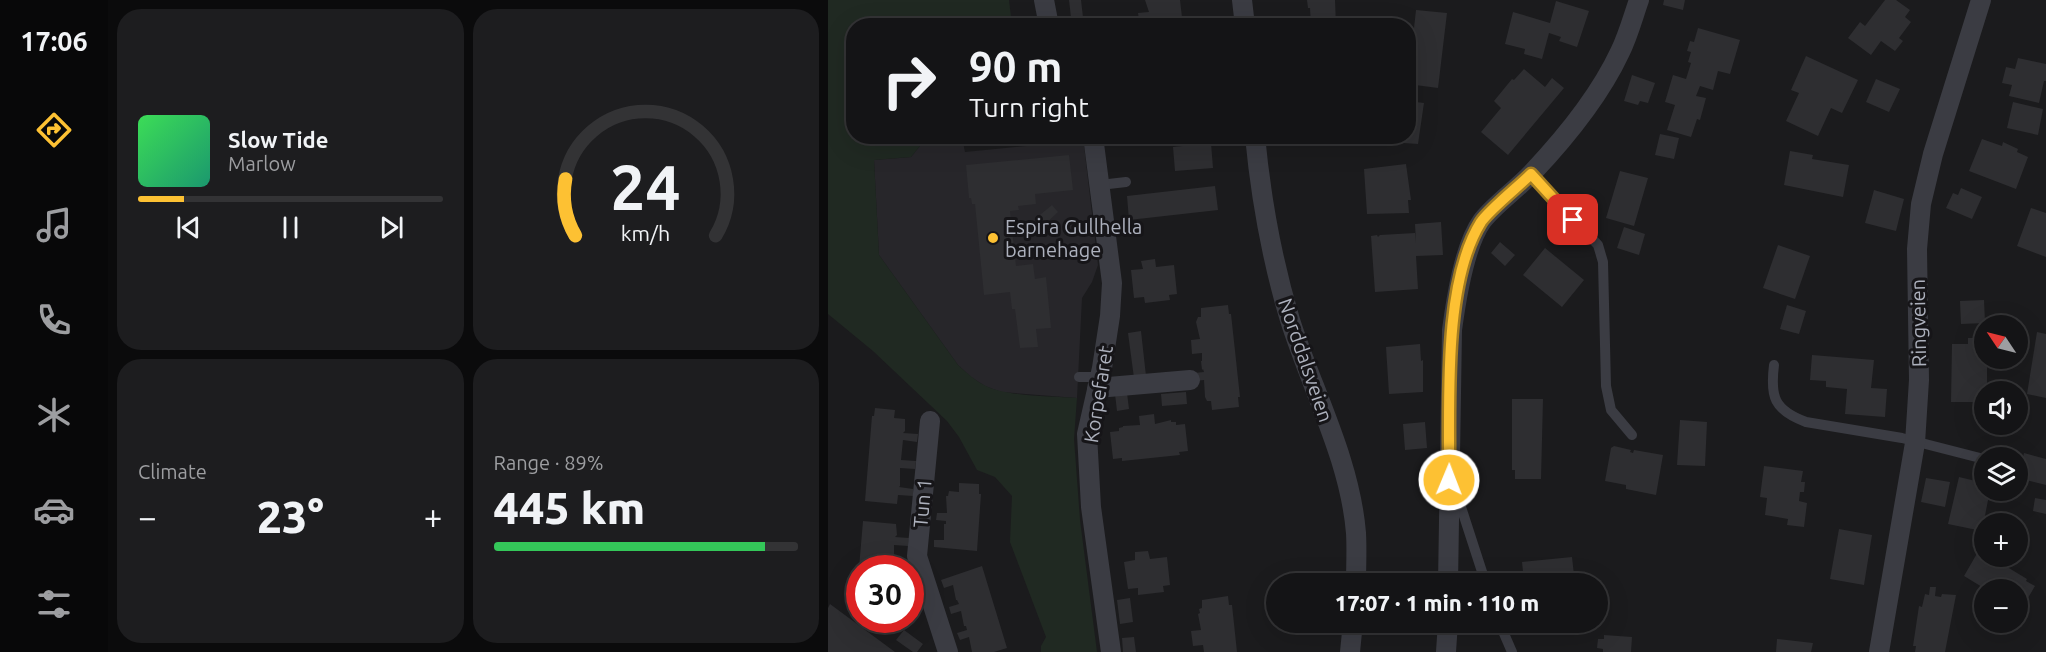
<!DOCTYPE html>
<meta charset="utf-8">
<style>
body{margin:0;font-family:Ubuntu,sans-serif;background:#1d1d1f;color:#f1f3f6;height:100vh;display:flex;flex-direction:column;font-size:22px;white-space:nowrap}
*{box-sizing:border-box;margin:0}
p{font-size:20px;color:#9d9ea1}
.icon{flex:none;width:33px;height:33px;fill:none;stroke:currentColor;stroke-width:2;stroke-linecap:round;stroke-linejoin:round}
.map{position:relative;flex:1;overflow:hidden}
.panel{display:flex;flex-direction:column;gap:9px;padding:9px;background:#0b0b0c;width:720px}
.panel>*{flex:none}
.guide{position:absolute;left:18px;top:18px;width:570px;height:126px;border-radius:24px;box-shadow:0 6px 24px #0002,0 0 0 2px #333335;background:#141416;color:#f1f3f6;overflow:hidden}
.needle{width:39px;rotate:305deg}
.buttons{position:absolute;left:1146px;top:315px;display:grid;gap:12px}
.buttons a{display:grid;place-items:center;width:54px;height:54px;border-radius:50%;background:#141416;box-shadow:0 6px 24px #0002,0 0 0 2px #333335;font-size:30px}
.speed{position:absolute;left:18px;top:555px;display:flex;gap:12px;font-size:30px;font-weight:700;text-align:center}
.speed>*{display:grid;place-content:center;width:78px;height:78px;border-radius:50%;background:#141416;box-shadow:0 6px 24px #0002,0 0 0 2px #333335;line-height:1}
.speed .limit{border:9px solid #d22;background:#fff;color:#111}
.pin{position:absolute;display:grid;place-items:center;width:51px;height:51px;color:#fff;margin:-26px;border-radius:12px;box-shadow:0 3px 9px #0006}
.me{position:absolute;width:66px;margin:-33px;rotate:1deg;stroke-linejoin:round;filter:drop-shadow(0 0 4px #0008)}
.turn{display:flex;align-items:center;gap:21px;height:126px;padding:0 24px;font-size:27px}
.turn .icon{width:78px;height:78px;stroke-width:2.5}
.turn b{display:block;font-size:42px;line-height:51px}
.big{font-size:45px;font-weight:800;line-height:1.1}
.panel .card{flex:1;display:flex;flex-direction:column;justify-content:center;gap:9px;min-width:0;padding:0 21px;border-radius:24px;background:#1d1d1f}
.panel .dial{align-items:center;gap:0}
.dial svg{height:156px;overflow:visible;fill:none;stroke:#333335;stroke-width:7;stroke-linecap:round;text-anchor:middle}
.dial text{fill:#f1f3f6;stroke:none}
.song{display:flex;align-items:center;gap:18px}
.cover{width:72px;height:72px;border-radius:9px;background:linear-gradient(135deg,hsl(130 70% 55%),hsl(160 70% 35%))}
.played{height:6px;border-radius:3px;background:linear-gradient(90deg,#fdc133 15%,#333335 15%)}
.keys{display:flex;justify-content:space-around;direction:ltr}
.heat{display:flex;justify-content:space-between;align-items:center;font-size:33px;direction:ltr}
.charge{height:9px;border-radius:4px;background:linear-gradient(90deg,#34c759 89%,#333335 0)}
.panel .tiles{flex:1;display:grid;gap:9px;grid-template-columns:repeat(2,1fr)}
.trip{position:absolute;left:438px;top:573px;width:342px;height:60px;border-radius:30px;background:#141416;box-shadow:0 6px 24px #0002,0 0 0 2px #333335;font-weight:800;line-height:60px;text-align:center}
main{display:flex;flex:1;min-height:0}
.tabs{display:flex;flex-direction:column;width:108px;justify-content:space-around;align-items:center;background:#080809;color:#9d9ea1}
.tabs .icon{width:42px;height:42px}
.tabs .selected{color:#fdc133}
.tabs b{font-size:27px;color:#f1f3f6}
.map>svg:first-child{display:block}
</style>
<main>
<nav class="tabs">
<b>17:06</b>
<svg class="icon selected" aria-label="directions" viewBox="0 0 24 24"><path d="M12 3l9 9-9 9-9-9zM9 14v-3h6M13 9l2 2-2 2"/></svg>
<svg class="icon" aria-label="music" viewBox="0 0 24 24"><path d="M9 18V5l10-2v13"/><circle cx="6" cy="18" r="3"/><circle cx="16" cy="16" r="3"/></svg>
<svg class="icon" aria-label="phone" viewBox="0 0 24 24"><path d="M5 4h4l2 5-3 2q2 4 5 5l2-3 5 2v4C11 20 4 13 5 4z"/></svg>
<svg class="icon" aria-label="climate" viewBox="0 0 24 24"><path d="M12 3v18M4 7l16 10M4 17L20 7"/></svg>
<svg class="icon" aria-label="car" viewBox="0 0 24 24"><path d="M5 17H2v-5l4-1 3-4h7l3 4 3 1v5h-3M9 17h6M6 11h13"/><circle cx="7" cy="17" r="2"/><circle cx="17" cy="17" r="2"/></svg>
<svg class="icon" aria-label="filters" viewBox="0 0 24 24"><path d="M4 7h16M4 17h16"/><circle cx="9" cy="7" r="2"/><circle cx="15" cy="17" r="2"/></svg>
</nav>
<section class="panel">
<div class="tiles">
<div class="card">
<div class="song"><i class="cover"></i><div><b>Slow Tide</b><p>Marlow</p></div></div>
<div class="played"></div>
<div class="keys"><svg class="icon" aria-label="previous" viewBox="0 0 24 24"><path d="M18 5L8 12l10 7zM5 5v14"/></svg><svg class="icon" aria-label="pause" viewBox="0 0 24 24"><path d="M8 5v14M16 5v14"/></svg><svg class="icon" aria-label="next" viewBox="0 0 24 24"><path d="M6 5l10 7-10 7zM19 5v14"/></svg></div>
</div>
<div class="card dial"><svg viewBox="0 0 100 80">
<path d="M14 69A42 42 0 1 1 86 69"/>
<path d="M14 69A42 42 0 0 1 9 40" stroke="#fdc133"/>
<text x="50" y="56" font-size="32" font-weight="700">24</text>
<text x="50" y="72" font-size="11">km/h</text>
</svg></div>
<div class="card"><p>Climate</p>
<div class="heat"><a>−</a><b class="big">23°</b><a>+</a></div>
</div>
<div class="card"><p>Range · 89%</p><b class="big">445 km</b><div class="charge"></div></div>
</div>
</section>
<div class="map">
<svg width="1218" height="652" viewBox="0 0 1218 652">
<rect width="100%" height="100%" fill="#1b1b1d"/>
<path fill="#27262a" d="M99,137H134L137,152L230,143L229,137H255L270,265L264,282L254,298L249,398L173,392L157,386L143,377L130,365L51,255L46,160L83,157Z"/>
<path fill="#202922" d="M0,0H181L184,25L26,26V136L96,137V141L83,157L46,160L51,255L130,365C138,372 146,380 156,385C178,397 223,396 249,398L246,439L252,520L269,652H213V646L218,637L182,542L184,496L167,477L149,470L131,437L119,421L45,351L0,314Z"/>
<path fill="#2e2e31" d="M241,0H253L256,26H244Z
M317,0H352L355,26H320L321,19L311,20L310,13L321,12Z
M479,0H507L508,26H483L482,8H480Z
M836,0H857L855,10L835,5Z
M1057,0H1068L1082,10L1077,17L1083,22L1071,38L1075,41L1067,51L1053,41L1043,55L1020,38L1032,22L1037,26Z
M728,1L761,11L749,47L731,41L733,37L721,33L714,59L696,54L697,49L677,44L685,12L722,23Z
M588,10L619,13L610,88L580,84V55L582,36L585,37Z
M870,28L912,40L902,74L890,71L885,90L872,86L868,96L878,98L872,120L869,119L863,137L839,130L847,105L837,102L845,75L858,79L863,63L860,62L863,52L859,51L862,41L866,42Z
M978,56L1030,80L1014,113L1003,108L990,136L958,121L971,93L963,90Z
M1190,58L1218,64V81H1216L1211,103L1181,96L1184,85L1174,83L1178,67L1187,69Z
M696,69L717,87L724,78L736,88L680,155L653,132L673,108L666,101L684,79L686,80Z
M804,75L827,83L820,103L812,101L810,105L796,101Z
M1048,79L1072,89L1061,112L1038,102Z
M580,101L596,103L590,144L576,143L577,136H580Z
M1185,102L1215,109L1210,135L1179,128Z
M832,134L851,138L846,159L827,155Z
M1154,139L1174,146L1175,142L1190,149L1189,152L1200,157L1188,189L1141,171Z
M383,143L385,168L347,171L345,147Z
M962,151L985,155L984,159L1021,165L1015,197L956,185Z
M241,155L245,190L207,194L208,204L190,206L191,210L182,211L188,266L205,264L207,279L218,277L223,328L208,329L210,347L192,348L187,309H184L182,292L156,295L147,204H144L143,198H141L138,165Z
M578,164L583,200H580L581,213L539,214L536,169Z
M792,171L820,178L806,226L778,218Z
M387,186L390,210L301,220L299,196Z
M1133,188L1154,197L1144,219L1118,208L1125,193L1130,195Z
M1046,190L1076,199L1068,231L1037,223Z
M224,205L230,212L214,227L207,219Z
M1203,208L1218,213V257L1189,246Z
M613,222L615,255L588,256L590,289L547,292L543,236L549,235L550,237L552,235L587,233L588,243L587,224Z
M796,227L817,234L811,255L789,248Z
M672,242L687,255L677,266L663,253Z
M950,245L982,256L967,299L935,288Z
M717,248L756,280L734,307L695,275Z
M327,259L328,267L346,265L349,294L341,295L342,300L317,303L316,297L306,298L303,270L315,269L313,261Z
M1156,300L1157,323L1133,324L1132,301Z
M400,305L401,314H403L412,397H410L411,407L384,410L383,401H379L377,397L376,380L367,381L366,373L376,372L375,369L374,370L373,361H374V353L364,354L363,340L372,339L368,322L370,317H373V308Z
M959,305L978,311L971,334L952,329Z
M313,331L318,376L306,378L300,333Z
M1209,332L1218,334V398L1199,394Z
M1140,338H1156V358H1179V363H1159V392H1156V402H1123L1124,344H1140Z
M592,344L593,361L595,360V392L561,394L558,347Z
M984,355L1046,360L1043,388L1059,389L1057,417L1017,414L1019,389L998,387V381L982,380Z
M358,392L359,404L334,406L333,394Z
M299,393L301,409L289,411L287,394Z
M684,399H715L713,479H687V470H684Z
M47,408L67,410L66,418L77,419V431L75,433L90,434L89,442L75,440L73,460L88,461L87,469L72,468V486L71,487L85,489V496L70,495L69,504L37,501L44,416H46Z
M326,414L327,424L343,420V422H348V425L357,424L360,451L351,452L352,455L294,461V458L285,459L282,432L291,431V428L295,427V426L312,425L311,416Z
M852,420L879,422L877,466L849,465Z
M597,422L599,448L577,450L575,424Z
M786,446L803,450L802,452L805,453L806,450L835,455L828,495L798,489V485L777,481L783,448Z
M1196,453L1218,459V485L1190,478Z
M936,466L975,471L973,482H977L976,492H972L971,501L979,503L976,527L959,525L960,519L937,515L939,498L932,497Z
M1131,477L1156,483V490H1162L1154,531L1120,524Z
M1098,478L1122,482L1117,507L1093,502Z
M131,483L151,484V494H153L149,551L106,547V540H116V524H118V521L108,520L109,513H119L118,496H120L121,491L131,492Z
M1207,498L1218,500V514L1205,511Z
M35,521L68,524L69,535L67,537L81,538L80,546L66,545V563L64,564L79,566L78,568H31Z
M1011,529L1044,535L1036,585L1002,579Z
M1151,550L1156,554V556H1161L1199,579L1198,581L1207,586L1190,615V590H1159L1136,576Z
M320,551L322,559L339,557L342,585L335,586L336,592L310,595V588L300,589L296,562L307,560V552Z
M744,557L747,584H694V581H696L694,562Z
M154,566L179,648L166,652H144L141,637L132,640L129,633L139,630L138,626H136L133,611L123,614L121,607L131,604L129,600H128L125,585L116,588L113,580Z
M30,583H32V606H28Z
M1102,587H1108L1107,596L1113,597L1114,594L1128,595L1117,652H1087L1088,646H1085L1091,606L1094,607L1097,594L1101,595Z
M400,596L401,605H404L409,652H376L375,645L365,646L363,631L373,630L370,614L372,613L371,609L374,608V600Z
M302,598L305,622L292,624L289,600Z
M2,604L67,652H0V608Z
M76,630L95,644L89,652H85L68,640Z
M776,635L804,637L803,652H775V649L769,648L770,639H776Z
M306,637L308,652H295L294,638Z
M949,639L985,643L983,652H948Z"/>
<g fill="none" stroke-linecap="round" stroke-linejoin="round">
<path stroke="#3b3c43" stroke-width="10" d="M703,174L770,245L775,262L778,386L783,410L804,435
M272,185L298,182
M946,365C942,397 946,410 978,422L1074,438L1156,459
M251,377H271
M621,501L633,507L658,584
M671,622L684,652"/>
<path stroke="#3b3c43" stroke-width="20" d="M216,0L221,26
M414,0L417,26
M265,136L284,283L282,316L274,368L259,434L263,507L283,652
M427,136C433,199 444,260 462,320C484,390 522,459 528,533C529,550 528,567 528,584
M269,388L362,380
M102,421L89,556L120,652
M620,584L624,330C628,300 636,246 654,221C666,205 689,189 704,173C738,137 771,97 792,52C800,36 805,17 811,0
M522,652L525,622
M618,652L620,622
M1051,652L1087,443L1091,380L1089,249L1093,204L1105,154L1153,0"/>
</g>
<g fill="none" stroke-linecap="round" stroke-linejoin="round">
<defs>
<path id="route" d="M621,480C622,407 614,284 653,222C662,209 691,186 703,174L745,220"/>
</defs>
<use href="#route" stroke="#a47d21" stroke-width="15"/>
<use href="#route" stroke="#fdc133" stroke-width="10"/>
</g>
<circle fill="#fdc133" stroke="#161518" stroke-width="2" cx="165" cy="238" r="6"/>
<g text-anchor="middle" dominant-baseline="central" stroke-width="6" stroke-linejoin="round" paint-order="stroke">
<g font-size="20" fill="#adb1bd" stroke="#161518" text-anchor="start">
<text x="177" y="226">Espira Gullhella<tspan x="177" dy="23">barnehage</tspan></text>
</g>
<g font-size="20" fill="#adb1bd" stroke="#161518">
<text transform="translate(1090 323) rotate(-91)">Ringveien</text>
<text transform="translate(478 360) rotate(71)">Norddalsveien</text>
<text transform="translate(270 394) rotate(-81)">Korpefaret</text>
<text transform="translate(94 503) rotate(-85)">Tun 1</text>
</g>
</g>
</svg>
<div class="buttons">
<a><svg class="needle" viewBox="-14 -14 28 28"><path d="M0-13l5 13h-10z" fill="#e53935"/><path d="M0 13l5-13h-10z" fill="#9d9ea1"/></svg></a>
<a><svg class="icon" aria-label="sound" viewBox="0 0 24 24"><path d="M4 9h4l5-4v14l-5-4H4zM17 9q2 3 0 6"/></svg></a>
<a><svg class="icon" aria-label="layers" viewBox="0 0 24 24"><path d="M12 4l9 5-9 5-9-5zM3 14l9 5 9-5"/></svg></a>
<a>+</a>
<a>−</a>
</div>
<div class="speed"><div class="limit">30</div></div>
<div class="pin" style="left:745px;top:220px;background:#d93025"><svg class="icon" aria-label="arrive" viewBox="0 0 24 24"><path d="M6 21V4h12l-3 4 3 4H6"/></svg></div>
<svg class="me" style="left:621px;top:480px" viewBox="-20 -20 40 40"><circle r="17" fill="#fdc133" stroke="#fff" stroke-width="3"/><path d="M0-11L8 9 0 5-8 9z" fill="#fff"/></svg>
<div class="trip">17:07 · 1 min · 110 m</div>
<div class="guide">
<div class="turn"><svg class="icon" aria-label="right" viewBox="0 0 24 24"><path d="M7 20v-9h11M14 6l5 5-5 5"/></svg><div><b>90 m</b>Turn right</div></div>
</div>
</div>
</main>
